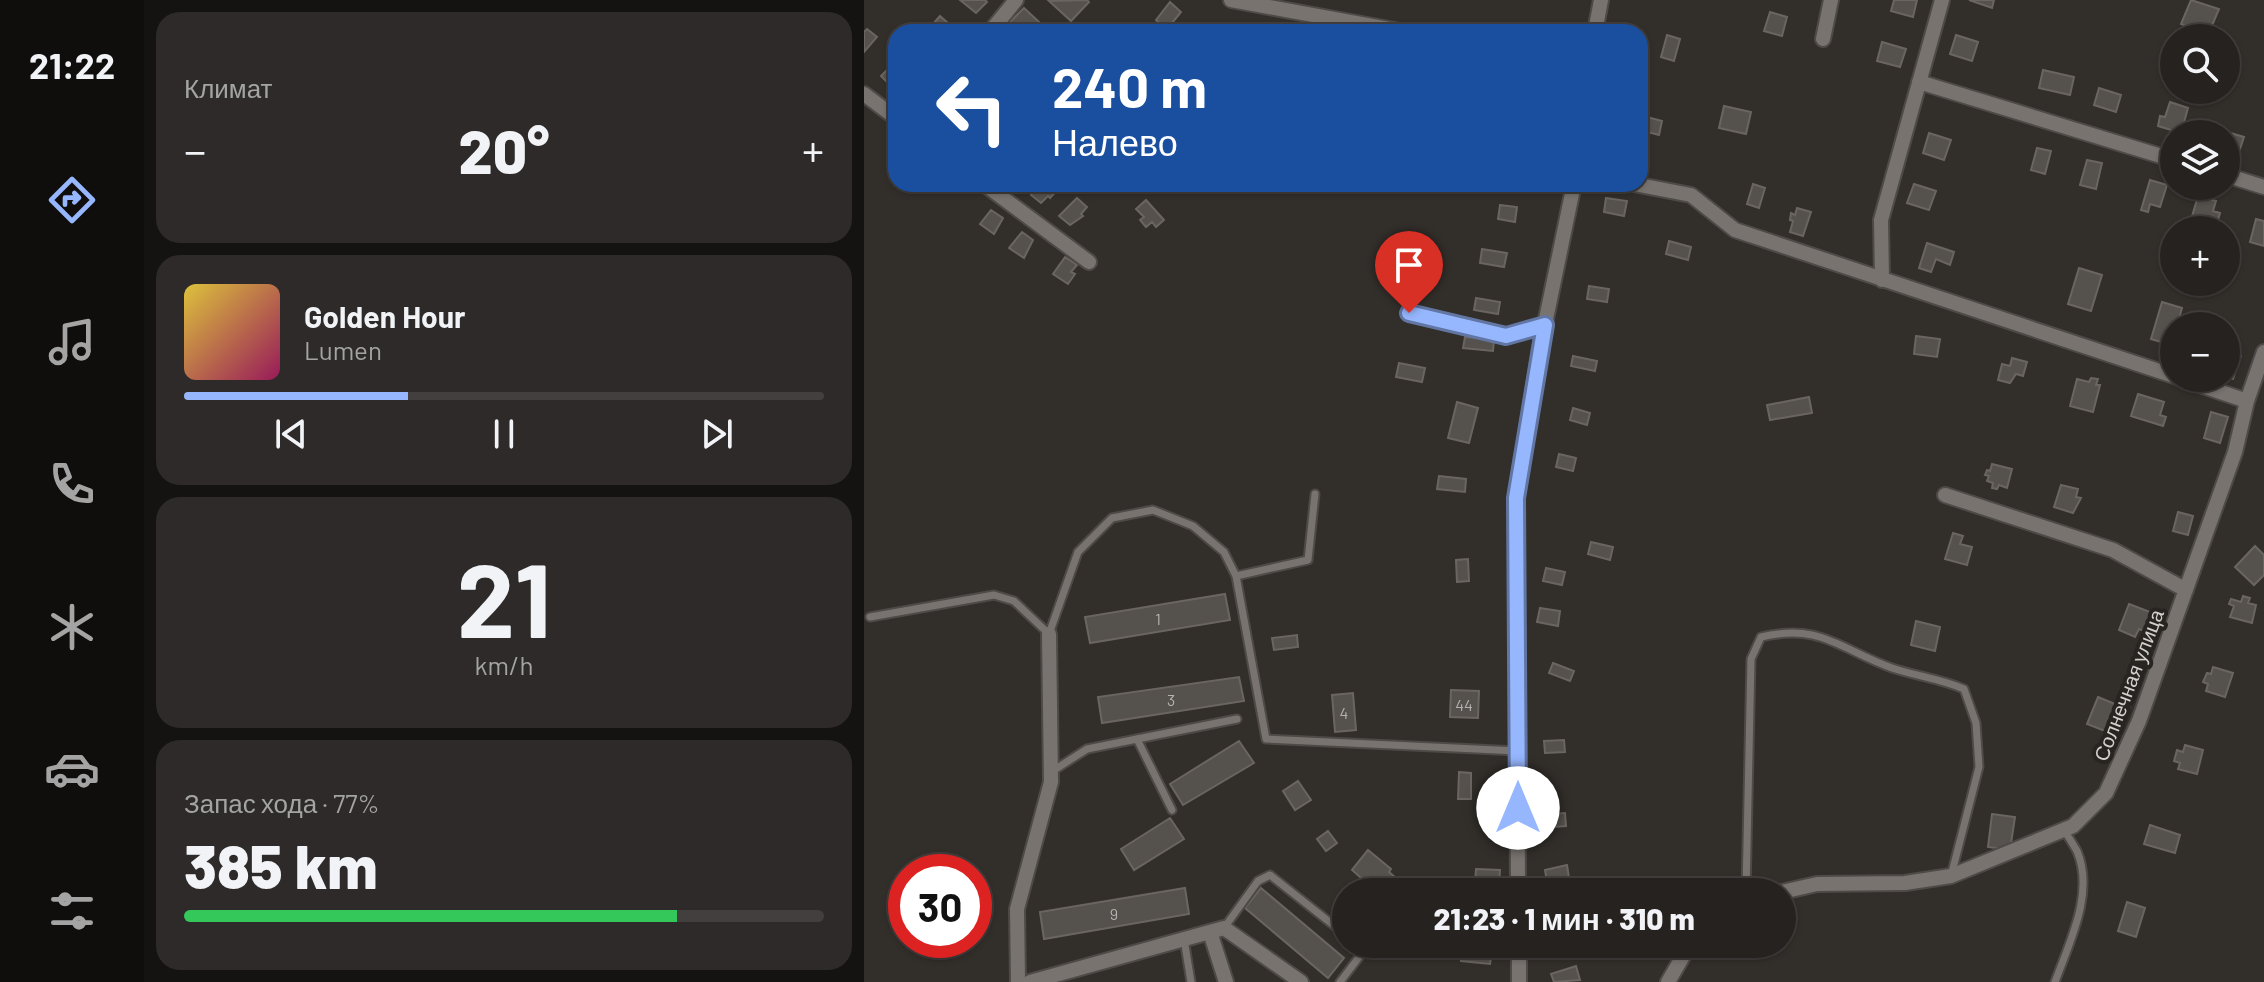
<!DOCTYPE html>
<html lang="ru">
<meta charset="utf-8">
<style>
body{margin:0;font-family:Barlow,sans-serif;background:#2e2a29;color:#f1f3f6;height:100vh;display:flex;flex-direction:column;font-size:30px;white-space:nowrap}
*{box-sizing:border-box;margin:0}
p{font-size:26px;color:#a4a4a5}
.icon{flex:none;width:44px;height:44px;fill:none;stroke:currentColor;stroke-width:2;stroke-linecap:round;stroke-linejoin:round}
.map{position:relative;flex:1;overflow:hidden}
.sheet{display:flex;flex-direction:column;gap:12px;padding:12px;background:#151312;width:720px}
.sheet>*{flex:none}
.banner{position:absolute;left:24px;top:24px;width:760px;height:168px;border-radius:24px;box-shadow:0 2px 6px #0004,0 0 0 2px #423f3e;background:#1a4fa0;color:#fff;overflow:hidden}
.tools{position:absolute;left:1296px;top:24px;display:grid;gap:16px}
.tools a{display:grid;place-items:center;width:80px;height:80px;border-radius:50%;background:#262220;box-shadow:0 2px 6px #0004,0 0 0 2px #423f3e;font-size:40px}
.speed{position:absolute;left:24px;top:854px;display:flex;gap:16px;font-size:40px;font-weight:700;text-align:center}
.speed>*{display:grid;place-content:center;width:104px;height:104px;border-radius:50%;background:#262220;box-shadow:0 2px 6px #0004,0 0 0 2px #423f3e;line-height:1}
.speed .limit{border:12px solid #d22;background:#fff;color:#111}
.pin{position:absolute;display:grid;place-items:center;width:68px;height:68px;color:#fff;margin:-82px -34px;border-radius:50% 50% 50% 0;rotate:-45deg;box-shadow:0 0 8px #0007}
.pin .icon{rotate:45deg}
.me{position:absolute;width:88px;margin:-44px;rotate:0deg;stroke-linejoin:round;filter:drop-shadow(0 0 6px #0008)}
.turn{display:flex;align-items:center;gap:28px;height:168px;padding:0 32px;font-size:36px}
.turn .icon{width:104px;height:104px;stroke-width:2.5}
.turn b{display:block;font-size:56px;line-height:68px}
.big{font-size:60px;font-weight:800;line-height:1.1}
.sheet .widget{flex:1;display:flex;flex-direction:column;justify-content:center;gap:12px;min-width:0;padding:0 28px;border-radius:24px;background:#2e2a29}
.sheet .dial{align-items:center;gap:0}
.dial b{font-size:104px;line-height:1}
.song{display:flex;align-items:center;gap:24px}
.cover{width:96px;height:96px;border-radius:12px;background:linear-gradient(135deg,hsl(50 70% 55%),hsl(330 70% 35%))}
.played{height:8px;border-radius:4px;background:linear-gradient(90deg,#96b6fd 35%,#423f3e 35%)}
.keys{display:flex;justify-content:space-around;direction:ltr}
.heat{display:flex;justify-content:space-between;align-items:center;font-size:44px;direction:ltr}
.charge{height:12px;border-radius:6px;background:linear-gradient(90deg,#34c759 77%,#423f3e 0)}
.trip{position:absolute;left:468px;top:878px;width:464px;height:80px;border-radius:40px;background:#262220;box-shadow:0 2px 6px #0004,0 0 0 2px #423f3e;font-weight:800;line-height:80px;text-align:center}
main{display:flex;flex:1;min-height:0}
.tabs{display:flex;flex-direction:column;width:144px;justify-content:space-around;align-items:center;background:#0f0e0d;color:#a4a4a5}
.tabs .icon{width:56px;height:56px}
.tabs .active{color:#96b6fd}
.tabs b{font-size:36px;color:#f1f3f6}
.map>svg:first-child{display:block}
</style>
<main>
<nav class="tabs">
<b>21:22</b>
<svg class="icon active" aria-label="directions" viewBox="0 0 24 24"><path d="M12 3l9 9-9 9-9-9zM9 14v-3h6M13 9l2 2-2 2"/></svg>
<svg class="icon" aria-label="music" viewBox="0 0 24 24"><path d="M9 18V5l10-2v13"/><circle cx="6" cy="18" r="3"/><circle cx="16" cy="16" r="3"/></svg>
<svg class="icon" aria-label="phone" viewBox="0 0 24 24"><path d="M5 4h4l2 5-3 2q2 4 5 5l2-3 5 2v4C11 20 4 13 5 4z"/></svg>
<svg class="icon" aria-label="climate" viewBox="0 0 24 24"><path d="M12 3v18M4 7l16 10M4 17L20 7"/></svg>
<svg class="icon" aria-label="car" viewBox="0 0 24 24"><path d="M5 17H2v-5l4-1 3-4h7l3 4 3 1v5h-3M9 17h6M6 11h13"/><circle cx="7" cy="17" r="2"/><circle cx="17" cy="17" r="2"/></svg>
<svg class="icon" aria-label="filters" viewBox="0 0 24 24"><path d="M4 7h16M4 17h16"/><circle cx="9" cy="7" r="2"/><circle cx="15" cy="17" r="2"/></svg>
</nav>
<section class="sheet">
<div class="widget"><p>Климат</p>
<div class="heat"><a>−</a><b class="big">20°</b><a>+</a></div>
</div>
<div class="widget">
<div class="song"><i class="cover"></i><div><b>Golden Hour</b><p>Lumen</p></div></div>
<div class="played"></div>
<div class="keys"><svg class="icon" aria-label="previous" viewBox="0 0 24 24"><path d="M18 5L8 12l10 7zM5 5v14"/></svg><svg class="icon" aria-label="pause" viewBox="0 0 24 24"><path d="M8 5v14M16 5v14"/></svg><svg class="icon" aria-label="next" viewBox="0 0 24 24"><path d="M6 5l10 7-10 7zM19 5v14"/></svg></div>
</div>
<div class="widget dial"><b>21</b><p>km/h</p></div>
<div class="widget"><p>Запас хода · 77%</p><b class="big">385 km</b><div class="charge"></div></div>
</section>
<div class="map">
<svg width="1400" height="982" viewBox="0 0 1400 982">
<rect width="100%" height="100%" fill="#322e2a"/>
<path fill="#55514d" stroke="#6a6561" stroke-width="2" d="M96,0H121L123,2L112,13Z
M223,0L225,2L207,21L185,1Z
M1030,0H1053L1049,17L1027,11Z
M1105,0H1130L1128,8Z
M1327,0L1355,9L1344,35L1317,24Z
M306,2L317,12L303,29L292,20Z
M160,8L175,22L165,32H157L146,22Z
M906,12L923,17L918,36L900,31Z
M76,16L93,31V32H62Z
M3,29L13,37L0,52V32Z
M803,35L816,39L810,61L797,57Z
M1092,35L1114,42L1108,61L1086,54Z
M1018,42L1042,49L1036,67L1013,61Z
M32,61V81L27,86L17,76Z
M1179,70L1210,77L1206,95L1175,88Z
M1235,88L1257,95L1252,112L1230,105Z
M1306,102L1324,108L1317,133L1294,126L1296,116L1301,117Z
M860,106L887,112L882,134L855,128Z
M779,116L798,121L795,135L776,130Z
M1363,132L1380,137L1374,155L1362,151Z
M1065,133L1087,140L1080,160L1059,153Z
M1173,148L1187,151L1181,174L1167,170Z
M1223,160L1238,163L1232,189L1216,185Z
M1286,180L1303,185L1296,207L1286,204L1284,212L1277,210Z
M177,184H190L195,188L186,198L184,196L177,203L167,195Z
M889,184L901,188L895,208L883,204Z
M1050,184L1072,191L1065,210L1043,203Z
M1334,196L1352,201L1349,211L1356,213L1354,220L1347,218L1344,228L1326,223Z
M213,198L223,207L217,214L219,216L206,225L195,216Z
M742,198L763,201L760,216L740,212Z
M282,200L300,220L292,227L288,222L282,227L276,220L280,217L272,209Z
M636,205L653,207L651,222L634,219Z
M933,208L947,212L939,236L926,232L929,221L926,220L927,213L931,215Z
M127,210L139,218L130,234L116,224Z
M1392,219L1400,221V246L1386,242Z
M158,232L169,240L160,258L145,248Z
M805,241L827,247L824,260L802,254Z
M1063,243L1090,252L1086,265L1072,259L1067,272L1055,268Z
M618,249L643,253L640,267L616,263Z
M201,257L213,265L207,272L211,274L204,284L189,274Z
M1215,268L1238,275L1227,311L1204,304Z
M725,286L745,289L743,302L723,299Z
M612,298L636,302L634,314L610,310Z
M1298,302L1318,308L1313,326H1310L1307,345L1287,339Z
M1052,336L1076,339L1073,357L1050,354Z
M601,337L630,339L629,351L599,348Z
M1362,351L1377,356L1369,379L1362,376Z
M709,356L733,361L731,371L707,366Z
M1148,358L1163,362L1159,376L1152,374L1146,383L1134,380L1138,364L1146,366Z
M535,363L561,368L558,382L532,377Z
M1227,378L1234,379L1232,385H1236L1229,412L1206,406L1213,379L1225,382Z
M1274,394L1300,402L1296,415L1302,417L1299,426L1267,416Z
M945,397L948,413L906,420L903,405Z
M593,402L614,408L605,443L584,438Z
M709,408L726,413L723,425L706,420Z
M1347,412L1364,417L1356,443L1340,438Z
M695,454L712,458L709,471L692,467Z
M1128,464L1148,469L1143,488L1135,485L1133,489L1128,488L1129,483L1123,481L1125,476L1121,475L1123,470L1126,471Z
M575,476L602,479L601,492L573,489Z
M1197,485L1214,489L1212,497L1217,498L1209,513L1190,507Z
M1314,512L1329,516L1324,535L1309,531Z
M1089,533L1099,536L1096,544L1108,547L1103,565L1081,559Z
M727,542L749,547L746,560L724,554Z
M1391,546L1400,555V575L1390,585L1371,567Z
M604,559L605,581L593,582L592,560Z
M682,568L701,572L698,585L679,581Z
M361,594L366,620L226,643L221,617Z
M1379,596L1386,598L1384,603L1392,605L1388,623L1366,617L1370,606L1365,604L1367,599L1377,602Z
M1265,604L1294,615L1287,634L1275,629L1271,637L1255,630Z
M676,608L696,611L694,626L673,622Z
M1052,621L1076,627L1071,651L1047,645Z
M433,635L434,647L410,650L408,638Z
M689,663L710,671L706,681L685,673Z
M1349,667L1369,673L1361,697L1342,691L1344,684L1339,682L1343,673L1347,674Z
M375,677L380,701L238,723L234,697Z
M587,690L615,691L614,718L586,717Z
M489,693L492,730L471,732L468,695Z
M1234,697L1256,706L1246,733L1223,724Z
M700,740L701,752L681,753L680,741Z
M375,741L390,763L319,805L306,784Z
M1321,745L1339,750L1333,774L1314,769L1316,763L1310,761L1313,750L1319,752Z
M595,772L607,773V799H594Z
M434,781L447,800L431,810L419,791Z
M701,813L702,826L676,828L675,815Z
M1128,814L1151,817L1146,850L1124,847Z
M306,818L320,839L270,870L257,849Z
M1286,825L1316,835L1311,853L1280,844Z
M464,831L473,843L462,851L453,839Z
M504,850L527,869L525,872L546,890L548,888L553,892H513L488,870Z
M703,865L705,878L683,882L681,870Z
M612,869L636,870L635,885L611,883Z
M321,888L325,914L180,939L176,912Z
M397,888L480,958L464,978L381,908Z
M1263,902L1281,908L1272,937L1254,931Z
M598,948L628,951L626,964L597,961Z
M712,966L716,980L690,982L687,974Z"/>
<g fill="none" stroke-linecap="round" stroke-linejoin="round">
<defs>
<path id="lane" d="M559,257L545,313L642,336L679,326
M451,494L444,560L372,576L402,739L654,751
M6,617L130,595L150,601L185,634L214,552L248,518L289,510L329,526L360,552L372,576
M273,739L308,810
M187,772L223,749L373,719
M882,892L887,659L897,637C957,623 975,649 1028,668C1052,676 1077,679 1100,689L1112,723L1115,767L1087,876
M360,928L394,881L406,875L482,935
M320,939L327,982
M476,982L505,944
M1191,982C1205,943 1231,893 1213,851C1209,844 1204,836 1199,829"/>
<path id="street" d="M367,0L541,32
M126,32L152,0
M731,32L737,0
M959,39L967,0
M1055,82L1310,160
M0,94L32,118
M1362,175L1400,187
M120,184L225,262
M770,184L827,195L871,230L1310,376
M1018,280L1017,220L1078,0
M1315,378L1383,401
M1081,495L1249,550L1322,590
M654,892L652,498L676,348L710,184
M918,892L953,884L1041,883L1087,876L1209,826L1242,793L1275,721L1371,452L1383,401L1400,352
M346,932L362,982
M655,944V982
M154,982L153,909L187,782L185,634
M166,982L360,928L437,982
M804,982L826,944"/>
</defs>
<use href="#lane" stroke="#4d4a47" stroke-width="11"/>
<use href="#street" stroke="#4d4a47" stroke-width="18"/>
<use href="#lane" stroke="#78736f" stroke-width="7"/>
<use href="#street" stroke="#78736f" stroke-width="14"/>
</g>
<g fill="none" stroke-linecap="round" stroke-linejoin="round">
<defs>
<path id="route" d="M545,313L642,336L681,325L652,498L654,808"/>
</defs>
<use href="#route" stroke="#6276a4" stroke-width="20"/>
<use href="#route" stroke="#96b6fd" stroke-width="14"/>
</g>
<g text-anchor="middle" dominant-baseline="central" stroke-width="8" stroke-linejoin="round" paint-order="stroke">
<g font-size="16" fill="#b4b1ae">
<text x="294" y="618">1</text>
<text x="307" y="699">3</text>
<text x="600" y="704">44</text>
<text x="480" y="712">4</text>
<text x="250" y="913">9</text>
</g>
<g font-size="20" fill="#d3d1ce" stroke="#282420">
<text transform="translate(1264 685) rotate(-69)">Солнечная улица</text>
</g>
</g>
</svg>
<div class="tools">
<a><svg class="icon" aria-label="search" viewBox="0 0 24 24"><circle cx="10" cy="10" r="6"/><path d="M15 15l6 6"/></svg></a>
<a><svg class="icon" aria-label="layers" viewBox="0 0 24 24"><path d="M12 4l9 5-9 5-9-5zM3 14l9 5 9-5"/></svg></a>
<a>+</a>
<a>−</a>
</div>
<div class="speed"><div class="limit">30</div></div>
<div class="pin" style="left:545px;top:313px;background:#d93025"><svg class="icon" aria-label="arrive" viewBox="0 0 24 24"><path d="M6 21V4h12l-3 4 3 4H6"/></svg></div>
<svg class="me" style="left:654px;top:808px" viewBox="-20 -20 40 40"><circle r="19" fill="#fff"/><path d="M0-13L10 11 0 6-10 11z" fill="#96b6fd"/></svg>
<div class="trip">21:23 · 1 мин · 310 m</div>
<div class="banner">
<div class="turn"><svg class="icon" aria-label="left" viewBox="0 0 24 24"><path d="M17 20v-9H6M10 6l-5 5 5 5"/></svg><div><b>240 m</b>Налево</div></div>
</div>
</div>
</main>
